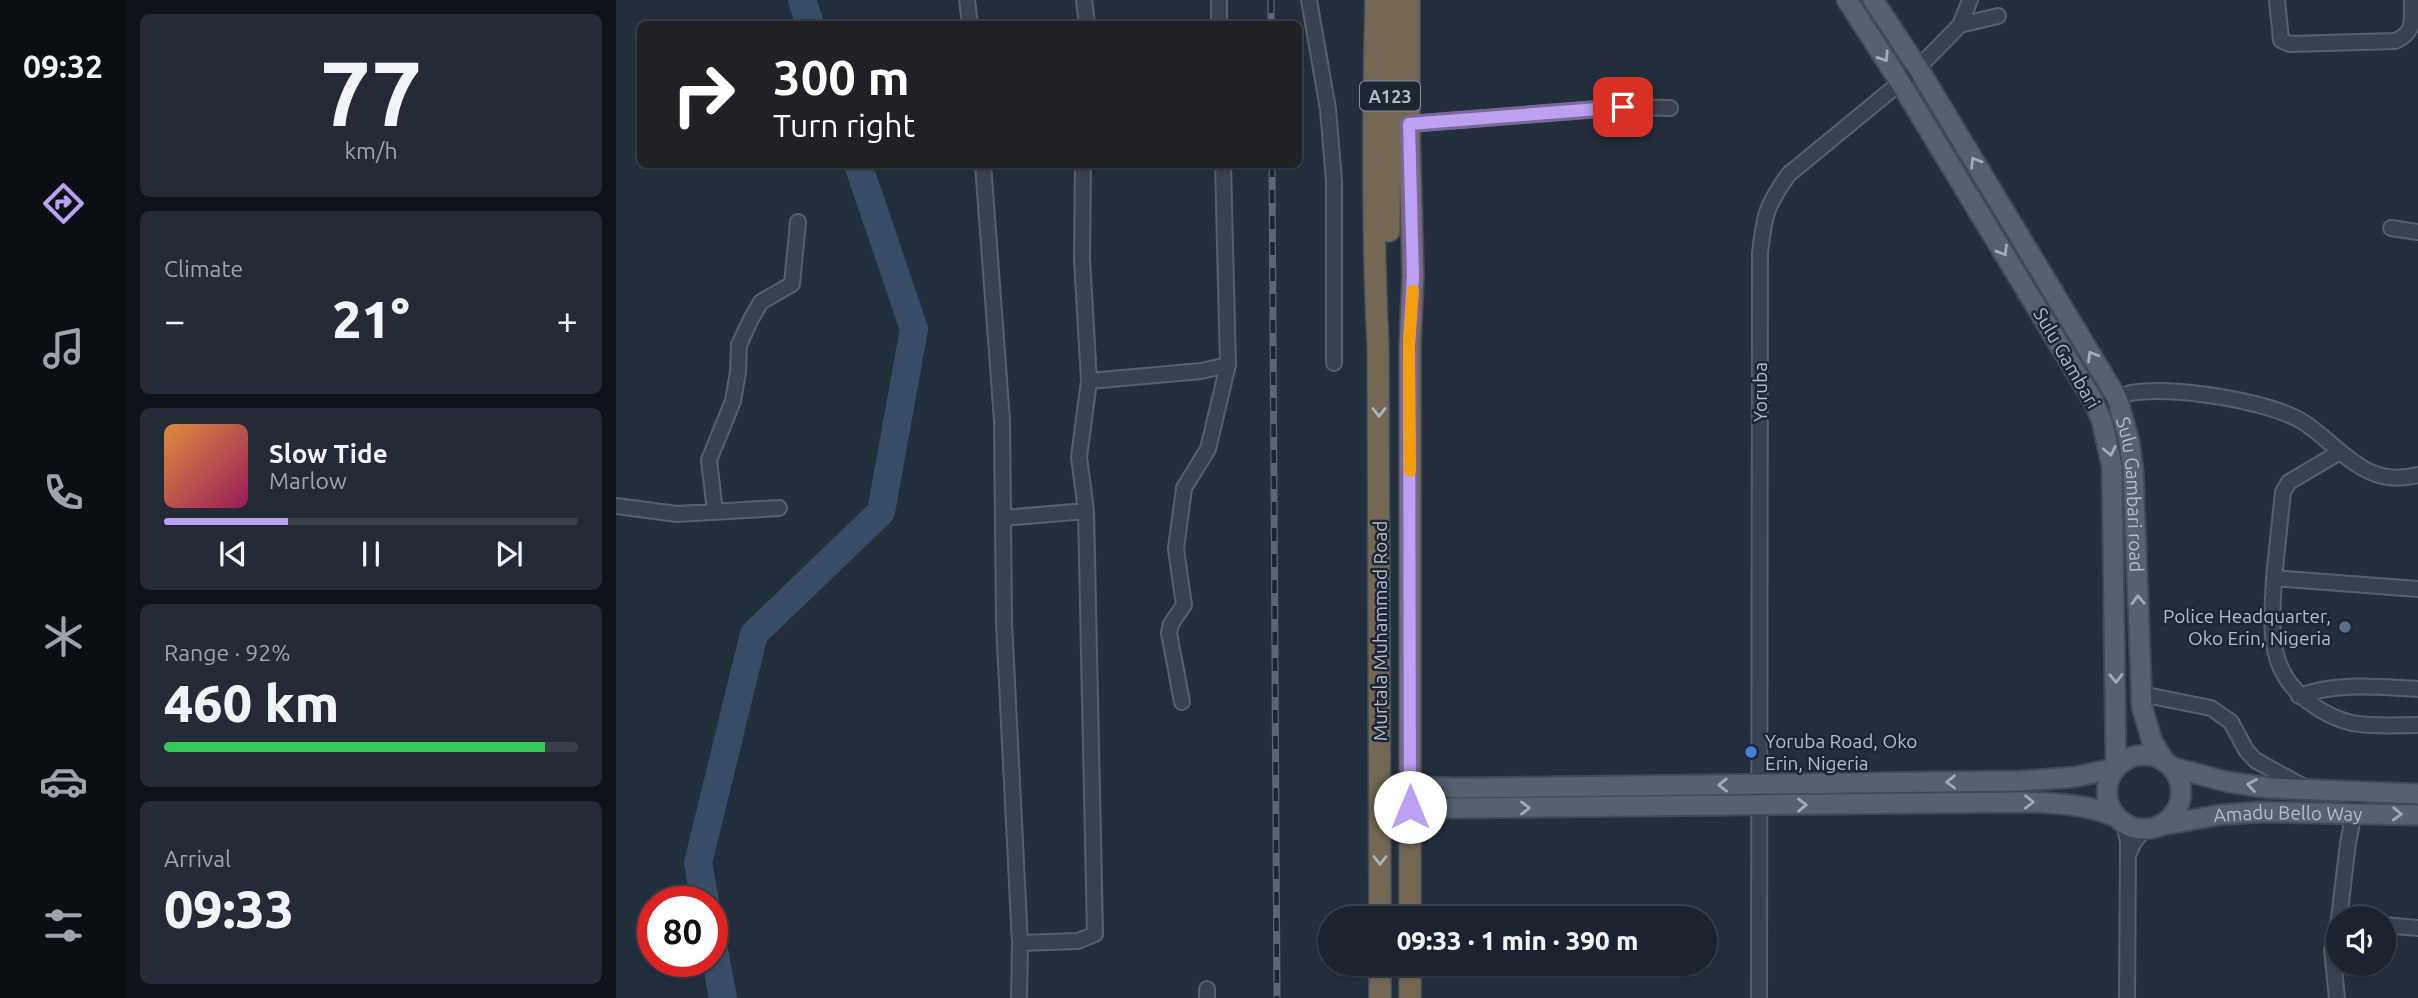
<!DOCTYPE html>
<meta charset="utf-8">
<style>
body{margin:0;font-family:Ubuntu,sans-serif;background:#242b36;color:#f1f3f6;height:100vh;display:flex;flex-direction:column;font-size:26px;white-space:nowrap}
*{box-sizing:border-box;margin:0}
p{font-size:23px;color:#a0a4aa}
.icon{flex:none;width:38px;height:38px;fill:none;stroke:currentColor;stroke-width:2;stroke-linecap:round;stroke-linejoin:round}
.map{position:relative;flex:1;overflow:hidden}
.side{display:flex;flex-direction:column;gap:14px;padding:14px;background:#0f1319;width:490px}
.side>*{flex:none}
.hud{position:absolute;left:21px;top:21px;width:665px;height:147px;border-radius:10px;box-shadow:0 2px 5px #0004,0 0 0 2px #39404a;background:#202124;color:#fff;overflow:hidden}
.buttons{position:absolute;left:1710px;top:906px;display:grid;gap:14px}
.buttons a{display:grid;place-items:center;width:70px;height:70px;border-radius:50%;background:#1b232e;box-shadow:0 2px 5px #0004,0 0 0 2px #39404a;font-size:35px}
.speed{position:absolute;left:21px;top:886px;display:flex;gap:14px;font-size:35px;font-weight:700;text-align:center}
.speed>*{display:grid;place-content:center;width:91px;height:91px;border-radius:50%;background:#1b232e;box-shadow:0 2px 5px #0004,0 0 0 2px #39404a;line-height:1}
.speed .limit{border:10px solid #d22;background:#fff;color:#111}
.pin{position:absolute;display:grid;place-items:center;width:60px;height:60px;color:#fff;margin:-30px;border-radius:14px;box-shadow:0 4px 10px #0006}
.me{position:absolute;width:77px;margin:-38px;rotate:0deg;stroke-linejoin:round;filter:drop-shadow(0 0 5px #0008)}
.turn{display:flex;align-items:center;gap:24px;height:147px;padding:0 21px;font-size:32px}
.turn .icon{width:91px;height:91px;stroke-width:2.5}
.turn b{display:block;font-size:49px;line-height:60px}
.big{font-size:52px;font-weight:800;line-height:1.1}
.side .tile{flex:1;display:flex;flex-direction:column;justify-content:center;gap:10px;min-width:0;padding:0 24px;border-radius:10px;background:#242b36}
.side .dial{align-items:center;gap:0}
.dial b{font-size:91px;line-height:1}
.song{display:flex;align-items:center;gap:21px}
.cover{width:84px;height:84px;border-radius:10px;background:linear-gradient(135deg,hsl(30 70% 55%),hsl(330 70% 35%))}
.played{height:7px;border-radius:4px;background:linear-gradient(90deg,#bca0f2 30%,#39404a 30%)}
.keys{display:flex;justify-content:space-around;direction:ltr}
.heat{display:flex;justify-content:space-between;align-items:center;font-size:38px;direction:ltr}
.charge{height:10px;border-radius:5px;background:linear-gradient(90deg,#34c759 92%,#39404a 0)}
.trip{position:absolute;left:702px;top:906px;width:399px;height:70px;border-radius:35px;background:#1b232e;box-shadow:0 2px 5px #0004,0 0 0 2px #39404a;font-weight:800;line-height:70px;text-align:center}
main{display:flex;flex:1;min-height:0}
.menu{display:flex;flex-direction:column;width:126px;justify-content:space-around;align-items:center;background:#0b0e12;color:#a0a4aa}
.menu .icon{width:49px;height:49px}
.menu .current{color:#bca0f2}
.menu b{font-size:32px;color:#f1f3f6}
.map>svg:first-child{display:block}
</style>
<main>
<nav class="menu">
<b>09:32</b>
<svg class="icon current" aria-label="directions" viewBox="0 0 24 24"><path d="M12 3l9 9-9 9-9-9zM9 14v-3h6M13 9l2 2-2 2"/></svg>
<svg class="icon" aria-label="music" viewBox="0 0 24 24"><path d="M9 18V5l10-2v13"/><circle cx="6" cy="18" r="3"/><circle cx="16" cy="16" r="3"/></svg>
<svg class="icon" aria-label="phone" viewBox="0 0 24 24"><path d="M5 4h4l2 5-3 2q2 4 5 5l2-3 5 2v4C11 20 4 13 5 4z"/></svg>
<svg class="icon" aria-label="climate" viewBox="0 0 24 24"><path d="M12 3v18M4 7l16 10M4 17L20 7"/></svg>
<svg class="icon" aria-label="car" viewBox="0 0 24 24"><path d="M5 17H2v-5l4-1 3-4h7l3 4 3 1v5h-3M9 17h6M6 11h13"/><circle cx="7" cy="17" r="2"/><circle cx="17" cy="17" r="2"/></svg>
<svg class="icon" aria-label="filters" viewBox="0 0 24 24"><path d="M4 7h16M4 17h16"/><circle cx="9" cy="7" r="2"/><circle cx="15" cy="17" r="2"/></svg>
</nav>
<section class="side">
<div class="tile dial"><b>77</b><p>km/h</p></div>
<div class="tile"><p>Climate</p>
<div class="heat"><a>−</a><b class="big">21°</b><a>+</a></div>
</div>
<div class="tile">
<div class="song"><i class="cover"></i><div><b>Slow Tide</b><p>Marlow</p></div></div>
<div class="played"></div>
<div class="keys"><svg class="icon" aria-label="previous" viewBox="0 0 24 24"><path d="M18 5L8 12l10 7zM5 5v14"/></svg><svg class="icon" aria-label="pause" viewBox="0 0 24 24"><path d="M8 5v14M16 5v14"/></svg><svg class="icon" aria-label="next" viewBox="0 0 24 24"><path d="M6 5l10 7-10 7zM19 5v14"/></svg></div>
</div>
<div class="tile"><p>Range · 92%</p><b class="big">460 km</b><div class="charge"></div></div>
<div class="tile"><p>Arrival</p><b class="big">09:33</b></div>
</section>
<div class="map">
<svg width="1802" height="998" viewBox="0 0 1802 998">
<rect width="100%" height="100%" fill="#242f3e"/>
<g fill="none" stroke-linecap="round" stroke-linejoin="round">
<path stroke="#394c67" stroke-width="28" d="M186,0L194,24
M89,901L82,863L138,634L265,512L298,329L242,164
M96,939L107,998"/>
<defs>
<path id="minor" d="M351,0L354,24
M468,0L471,24
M603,0V24
M693,0L712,109L718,181V363
M1661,0L1665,40L1674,44L1779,41C1800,32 1795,21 1796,0
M1344,25L1382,16
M793,124L1007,107L1054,108
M367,164L386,420L388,623L404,943L403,998
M1775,228L1802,232
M473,381L585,371L612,365L607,164
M1481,409C1492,403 1503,396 1515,393C1553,385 1654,401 1687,422C1726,447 1748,489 1802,475
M0,506L61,514L163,508
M99,512L93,460L117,401L122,372L123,345L135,319L145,302L176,284L182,222
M387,518L470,511
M1658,578L1667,492L1673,482L1724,452
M1802,589L1658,578C1656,626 1649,670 1693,702C1707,713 1719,719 1736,723C1757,727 1781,725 1802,725
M1525,694L1595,708L1615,722L1630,750L1639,760L1688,787
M1683,696C1723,682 1761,687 1802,689
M566,702L553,633L555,624L568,605L560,549L568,488L592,449L612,365
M1508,823L1512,842L1511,998
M1513,853C1518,841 1522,834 1533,828
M1723,919L1732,843L1742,792
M1768,925L1802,928
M404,943L462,941L479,934L470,511L463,457L473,381L466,259L467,164
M591,989V998
M1143,998L1144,254C1148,215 1150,206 1173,174L1302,68L1344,25L1354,0
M1721,998L1716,950L1722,923"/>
<g id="major">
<path id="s1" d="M1257,0L1302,68L1501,398L1513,440L1517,469L1526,707L1536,741L1548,761"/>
<circle cx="1528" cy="792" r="37"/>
<path d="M1555,767L1612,782L1653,788L1802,794"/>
<path d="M764,785L840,788L1405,781L1459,777L1500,768L1496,467L1486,421L1478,402L1284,82L1231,0"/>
<path d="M764,807L841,808L1407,802C1440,803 1471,804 1501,817"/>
<path id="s2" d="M1542,826L1602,815L1643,812L1802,815"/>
</g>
<path id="highway" d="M760,0C757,115 756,229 762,344L764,919
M793,0V124L797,276L794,344V919
M773,231L775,0
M794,964V998
M764,998V964"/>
</defs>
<use href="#minor" stroke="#565f6c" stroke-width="18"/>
<use href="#major" stroke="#414a57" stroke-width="23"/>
<use href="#highway" stroke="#434c59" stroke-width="24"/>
<use href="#minor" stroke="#38414e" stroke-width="14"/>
<use href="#major" stroke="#56606e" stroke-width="19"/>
<use href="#highway" stroke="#746855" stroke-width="21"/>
<defs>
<path id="rail" d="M655,0V24
M656,164L661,998"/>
</defs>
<use href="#rail" stroke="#5a6575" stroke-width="7"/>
<use href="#rail" stroke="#1d2633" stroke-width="4.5" stroke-dasharray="13" stroke-linecap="butt"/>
</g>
<defs><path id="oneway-chevron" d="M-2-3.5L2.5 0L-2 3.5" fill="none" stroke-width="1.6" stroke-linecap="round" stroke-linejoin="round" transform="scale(1.75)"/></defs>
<g stroke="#a1aab7">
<use href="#oneway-chevron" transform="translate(1268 57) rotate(57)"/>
<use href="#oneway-chevron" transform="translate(1359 162) rotate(-121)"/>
<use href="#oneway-chevron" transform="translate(1387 251) rotate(59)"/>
<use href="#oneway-chevron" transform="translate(1476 356) rotate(-121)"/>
<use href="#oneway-chevron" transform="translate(1494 451) rotate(79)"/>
<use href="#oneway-chevron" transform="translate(1522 600) rotate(-92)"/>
<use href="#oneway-chevron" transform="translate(1500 678) rotate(89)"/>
<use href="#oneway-chevron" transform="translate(1335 782) rotate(179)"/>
<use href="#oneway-chevron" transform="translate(1107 785) rotate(179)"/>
<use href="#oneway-chevron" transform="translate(1636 785) rotate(-171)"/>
<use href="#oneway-chevron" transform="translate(1413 802)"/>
<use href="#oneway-chevron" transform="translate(1186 805) rotate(-1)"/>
<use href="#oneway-chevron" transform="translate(909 808)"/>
<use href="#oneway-chevron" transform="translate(1781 814) rotate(2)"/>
</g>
<g stroke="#aeb4bd">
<use href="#oneway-chevron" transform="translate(763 412) rotate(90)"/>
<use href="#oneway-chevron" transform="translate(764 860) rotate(90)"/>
</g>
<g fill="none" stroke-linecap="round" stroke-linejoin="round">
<defs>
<path id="route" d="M794,807L793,344L797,276L793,124L1007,107"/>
</defs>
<use href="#route" stroke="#7a689d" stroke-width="18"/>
<use href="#route" stroke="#bca0f2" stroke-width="12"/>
<path stroke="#f59e0b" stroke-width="12" d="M794,471L793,344L797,291"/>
</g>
<circle fill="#5c6f8a" stroke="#1d2633" stroke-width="2.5" cx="1729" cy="627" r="7"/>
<circle fill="#3f7fe0" stroke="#1d2633" stroke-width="2.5" cx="1135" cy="752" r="7"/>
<g text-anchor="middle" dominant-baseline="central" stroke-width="5" stroke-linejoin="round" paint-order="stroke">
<rect fill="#1d2633" stroke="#878f9c" stroke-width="2" x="744" y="81.5" width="60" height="29" rx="5"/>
<g font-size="18" font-weight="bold" fill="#b4bcc9">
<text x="774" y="96">A123</text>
</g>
<g font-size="19" fill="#b4bcc9" stroke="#1d2633">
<text transform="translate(1451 358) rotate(60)">Sulu Gambari</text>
<text transform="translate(1144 392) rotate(-90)">Yoruba</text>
<text stroke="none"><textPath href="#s1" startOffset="565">Sulu Gambari road</textPath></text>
<text transform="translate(764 631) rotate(-90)">Murtala Muhammad Road</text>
<text stroke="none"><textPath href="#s2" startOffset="131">Amadu Bello Way</textPath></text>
</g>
<g font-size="19" fill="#b4bcc9" stroke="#1d2633" text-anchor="end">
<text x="1715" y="616">Police Headquarter,<tspan x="1715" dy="22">Oko Erin, Nigeria</tspan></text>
<text x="1149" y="741" text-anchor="start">Yoruba Road, Oko<tspan x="1149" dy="22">Erin, Nigeria</tspan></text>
</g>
</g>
</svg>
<div class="buttons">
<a><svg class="icon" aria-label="sound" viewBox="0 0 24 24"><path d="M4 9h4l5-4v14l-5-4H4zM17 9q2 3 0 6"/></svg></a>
</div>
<div class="speed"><div class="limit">80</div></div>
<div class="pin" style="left:1007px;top:107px;background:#d93025"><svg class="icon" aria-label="arrive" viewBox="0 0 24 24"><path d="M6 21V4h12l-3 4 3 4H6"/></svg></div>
<svg class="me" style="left:794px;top:807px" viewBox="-20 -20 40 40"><circle r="19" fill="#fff"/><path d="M0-13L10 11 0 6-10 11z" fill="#bca0f2"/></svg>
<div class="trip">09:33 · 1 min · 390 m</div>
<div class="hud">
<div class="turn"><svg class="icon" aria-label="right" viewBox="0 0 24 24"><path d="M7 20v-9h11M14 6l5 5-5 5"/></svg><div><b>300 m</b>Turn right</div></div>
</div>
</div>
</main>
